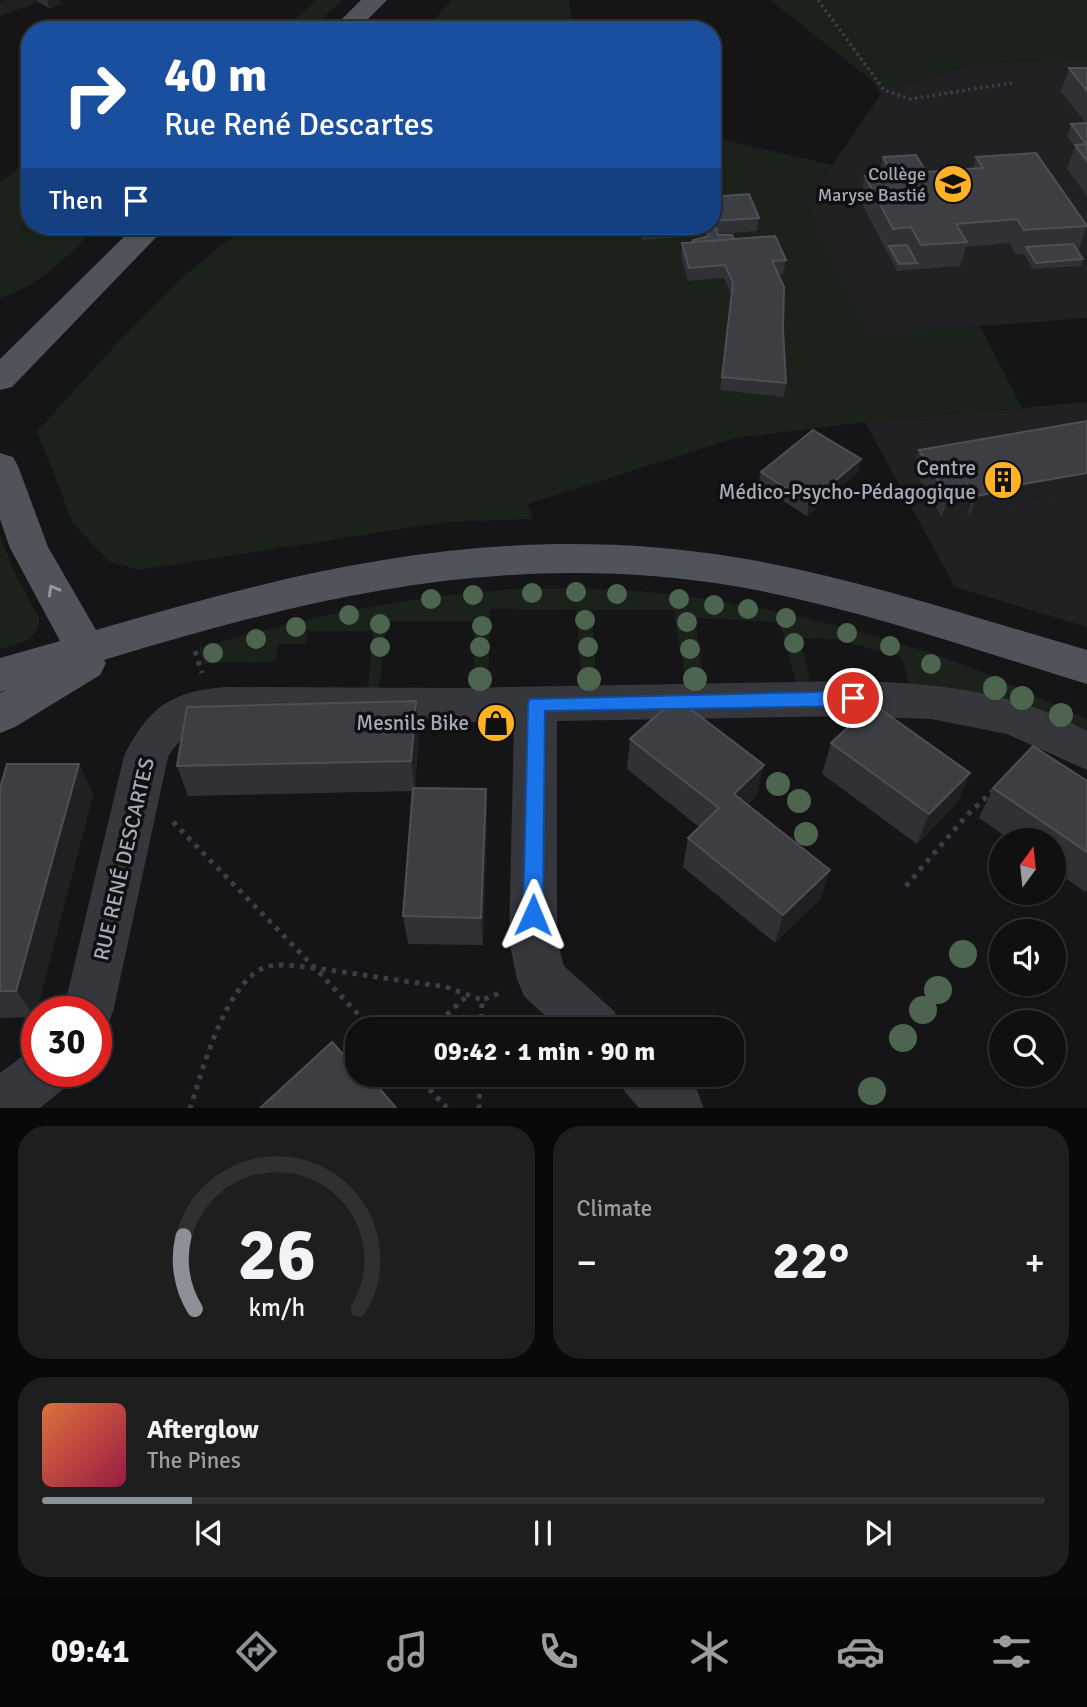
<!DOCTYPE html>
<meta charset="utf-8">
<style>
body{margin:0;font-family:Signika,sans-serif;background:#1e1e1f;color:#f1f3f6;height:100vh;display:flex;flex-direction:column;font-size:26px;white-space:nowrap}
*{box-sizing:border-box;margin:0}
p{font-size:23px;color:#9c9d9f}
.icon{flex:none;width:38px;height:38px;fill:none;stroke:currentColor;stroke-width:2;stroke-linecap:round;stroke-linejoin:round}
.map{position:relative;height:1108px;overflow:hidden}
.drawer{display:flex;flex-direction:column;gap:18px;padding:18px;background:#090909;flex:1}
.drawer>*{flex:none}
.top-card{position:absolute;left:21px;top:21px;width:700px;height:214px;border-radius:28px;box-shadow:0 2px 5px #0004,0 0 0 2px #303031;background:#1a4fa0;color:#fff;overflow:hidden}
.needle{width:46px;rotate:15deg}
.tools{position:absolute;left:989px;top:828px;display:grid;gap:14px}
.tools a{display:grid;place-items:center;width:77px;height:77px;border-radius:50%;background:#101011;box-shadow:0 2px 5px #0004,0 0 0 2px #303031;font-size:35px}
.speed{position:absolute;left:21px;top:996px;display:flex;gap:14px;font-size:35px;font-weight:700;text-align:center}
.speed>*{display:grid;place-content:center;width:91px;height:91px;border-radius:50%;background:#101011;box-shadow:0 2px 5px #0004,0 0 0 2px #303031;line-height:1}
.speed .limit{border:10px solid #d22;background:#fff;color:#111}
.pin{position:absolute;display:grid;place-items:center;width:60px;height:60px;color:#fff;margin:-30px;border:4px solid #fff;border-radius:50%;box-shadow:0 2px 7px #0007}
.me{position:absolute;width:77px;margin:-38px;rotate:1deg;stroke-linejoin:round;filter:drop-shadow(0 0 5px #0008)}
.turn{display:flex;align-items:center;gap:24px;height:147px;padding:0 28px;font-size:32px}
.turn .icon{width:91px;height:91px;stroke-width:2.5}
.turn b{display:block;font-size:49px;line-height:60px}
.then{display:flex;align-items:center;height:66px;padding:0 28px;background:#0003;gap:14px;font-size:26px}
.big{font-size:52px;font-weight:700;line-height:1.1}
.drawer .widget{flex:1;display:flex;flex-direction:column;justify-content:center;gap:10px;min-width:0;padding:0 24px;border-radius:28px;background:#1e1e1f}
.drawer .dial{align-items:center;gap:0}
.dial svg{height:182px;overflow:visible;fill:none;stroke:#303031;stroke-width:7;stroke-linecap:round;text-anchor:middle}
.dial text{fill:#f1f3f6;stroke:none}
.song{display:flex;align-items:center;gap:21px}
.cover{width:84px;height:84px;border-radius:10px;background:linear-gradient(135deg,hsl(20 70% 55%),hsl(340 70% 35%))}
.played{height:7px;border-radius:4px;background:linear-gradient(90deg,#8c9099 15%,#303031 15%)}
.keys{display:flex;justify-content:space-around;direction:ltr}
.heat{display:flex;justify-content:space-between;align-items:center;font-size:38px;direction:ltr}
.drawer .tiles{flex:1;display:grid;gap:18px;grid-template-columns:1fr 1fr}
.widget:last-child{grid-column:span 2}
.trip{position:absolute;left:345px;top:1017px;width:399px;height:70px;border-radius:28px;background:#101011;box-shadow:0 2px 5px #0004,0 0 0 2px #303031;font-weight:700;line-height:70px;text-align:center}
.tab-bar{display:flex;height:112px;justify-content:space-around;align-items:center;background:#060607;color:#9c9d9f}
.tab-bar .icon{width:49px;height:49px}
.tab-bar .current{color:#8c9099}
.tab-bar b{font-size:32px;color:#f1f3f6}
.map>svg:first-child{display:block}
</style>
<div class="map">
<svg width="1087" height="1109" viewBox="0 0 1087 1109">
<rect width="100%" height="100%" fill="#151517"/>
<path fill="#212124" d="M1087,59V318L867,335L806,204L881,94L884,90L974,64Z
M1087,402V627L955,587L865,422Z"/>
<path fill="#1a221b" d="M316,0H343L309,30H284Z
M452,0H569L573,30H424Z
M770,0H1087V59L974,64L885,90L881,94L871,80Z
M712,137L832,165L806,204L867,334L980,326L1022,408L865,422L735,438L528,504L533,519L446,522L139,570L108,561L73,523L37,431C100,364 172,275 249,226H712Z
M30,160V226H97C69,255 40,286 0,298V182Z
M0,536L14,571L39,618C40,641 18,644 0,649Z
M526,588C564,589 601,588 638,591C742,600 846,625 945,658C993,674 1040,699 1087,719V738L911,688L901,657L836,639L800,638L810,682H796L780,622L695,618L704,685H687L673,610H592L597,690L583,691L576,610L490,609L488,694L475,693L474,621H387L379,689H368L373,631H308L306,644H278L275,662L204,663L199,648C312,615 408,596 526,588Z"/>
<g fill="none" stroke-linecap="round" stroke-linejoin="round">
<path stroke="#3b3e43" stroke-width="3.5" stroke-dasharray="2.5 3.5" stroke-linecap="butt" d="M818,0L884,90L910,99L1012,83"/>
<path stroke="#3b3e43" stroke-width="5" stroke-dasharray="4.5 6" stroke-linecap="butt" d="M195,651L202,673
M173,822L315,968L446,987L482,1000
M906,886L967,815L996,788
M431,1029L468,995
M481,1029L482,1000L503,992
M415,1074L448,1109
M372,1086L384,1074
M190,1109C202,1071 224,989 261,969C276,961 298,967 315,968L372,1029
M479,1109L480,1074"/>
<path fill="#35373c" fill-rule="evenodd" d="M847,681C931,682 1012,690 1087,731V770L1007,734L931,719L847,716L557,721V941L564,966L614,1011L622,1029H559L524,996L517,979L509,941L514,722L225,721C197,724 183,733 168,757L113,1012L106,1029L96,1033V1012H63L124,756C148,708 171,691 225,687L459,688Z
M37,1048V1071H71L63,1089L39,1109H0V1073L27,1053Z
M617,1074H681L697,1090L704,1109H640L625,1092Z"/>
<path fill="#51535b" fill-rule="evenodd" d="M361,0H387L357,30H331Z
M135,226H167L12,387L0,390V359Z
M0,453L13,457L18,466L48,547L96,630C315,565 510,520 740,558C858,578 972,617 1087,650V684C972,649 858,608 740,587C512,549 321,594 104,660L106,663L100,675L15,727L0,733V693L6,690L0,692V658L60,641L10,548L0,519Z"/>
</g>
<g fill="#4d644f">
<circle cx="576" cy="592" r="10"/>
<circle cx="532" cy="593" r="10"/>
<circle cx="617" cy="594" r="10"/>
<circle cx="473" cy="595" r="10"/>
<circle cx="431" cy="599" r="10"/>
<circle cx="679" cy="599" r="10"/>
<circle cx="714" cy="605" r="10"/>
<circle cx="748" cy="609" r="10"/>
<circle cx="349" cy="615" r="10"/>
<circle cx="786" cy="618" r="10"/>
<circle cx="585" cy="620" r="10"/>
<circle cx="687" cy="622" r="10"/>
<circle cx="380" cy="624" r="10"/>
<circle cx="482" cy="626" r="10"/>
<circle cx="296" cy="627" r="10"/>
<circle cx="847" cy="633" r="10"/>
<circle cx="256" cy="639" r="10"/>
<circle cx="794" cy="643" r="10"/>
<circle cx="890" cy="646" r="10"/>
<circle cx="380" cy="647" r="10"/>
<circle cx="480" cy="647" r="10"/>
<circle cx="588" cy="647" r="10"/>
<circle cx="690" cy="649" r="10"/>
<circle cx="213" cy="653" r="10"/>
<circle cx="931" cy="664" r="10"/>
<circle cx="480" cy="679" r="12"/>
<circle cx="589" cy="679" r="12"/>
<circle cx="695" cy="679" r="12"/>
<circle cx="995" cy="688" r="12"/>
<circle cx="1022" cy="698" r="12"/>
<circle cx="1061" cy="715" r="12"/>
<circle cx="778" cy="784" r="12"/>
<circle cx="799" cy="801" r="12"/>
<circle cx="806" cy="834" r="12"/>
<circle cx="963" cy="954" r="14"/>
<circle cx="938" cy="990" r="14"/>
<circle cx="923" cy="1010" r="14"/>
<circle cx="903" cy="1038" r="14"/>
<circle cx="872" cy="1091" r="14"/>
</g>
<path fill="#313135" d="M0,0H60L61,4L49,8L38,2Z
M1069,68H1087V196L1067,169L1075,147L1067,137L1071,124L1086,123L1061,92Z
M883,157L926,172L973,168L976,157L1087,225L1079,250H1077L1083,259L1081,266L1033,269L1024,254L1016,255L1010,243L966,247L960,266L897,271L860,200L865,176L880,174Z
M712,197L759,218L757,231L718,234V235L734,239L786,260L783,274H778L786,383L784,397L720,390L732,296L724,278L688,281L681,256L682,243L692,242L706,237L705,235L642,240L638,226H712Z
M1087,421V491L991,508L989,512L970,516L968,512L942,517L913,469L919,450Z
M861,459L858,472L807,516L758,485L761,472Z
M416,701L419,732L415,788L486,789L487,819L483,945L408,944L403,916L413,791L188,796L177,766Z
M630,739L757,795L748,804L821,898L775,943L683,867L688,838L699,827L627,769Z
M831,743L970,773L957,803L917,844L822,774Z
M79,764L93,794L35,1017L0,1018V788Z
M1087,781V890L1085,892L1054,870V840H1011L979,818L993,788Z"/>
<path fill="#202023" d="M5,0H38V2L0,16V2Z
M47,0H60L61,4L49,8Z
M861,459L858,472L807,516L809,503Z
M1087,473V491L991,508L989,512L970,516L976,496L994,489Z
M975,493L968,512L942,517L948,497Z
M416,701L419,732L415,791L411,761Z
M79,764L93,794L35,1017L16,991Z
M764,765L757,795L728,824L734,794Z
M970,773L957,803L917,844L929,814Z
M486,789L487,819L483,945L481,918Z
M830,870L821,898L775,943L783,915Z"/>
<path fill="#3d3e43" stroke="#4e4f55" stroke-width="2" d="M1069,68H1087V91Z
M1087,123V144H1086L1071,124Z
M1087,144V161L1075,145Z
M1036,153L1087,226L1024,230L1017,219L956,224L967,242L921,245L911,227L893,229L865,176L892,174L883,157L916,155L926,172L983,168L976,157Z
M749,194L759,218L712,221V197Z
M706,228H716L718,235H732L734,239L692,242L693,240L709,236Z
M775,236L786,260L772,261L784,287L783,329L786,383L722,377L733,283L725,265L689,268L682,243Z
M1073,244L1083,259L1036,263L1026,247Z
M907,245L917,263L899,264L889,246Z
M1087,421V473L994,489L996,492L976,496L975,493L948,497L919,450Z
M813,430L861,459L809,503L761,472Z
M676,698L764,765L734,794L830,870L783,915L688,838L719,808L630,739Z
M416,701L411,761L177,766L187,707Z
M873,704L970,773L929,814L831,743Z
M1033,746L1087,781V852L993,788Z
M7,764H79L16,991H0V788Z
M413,788L486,789L481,918L403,916Z
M332,1042L350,1062L353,1059L357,1063V1074H367L397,1109H259Z"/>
<defs><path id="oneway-chevron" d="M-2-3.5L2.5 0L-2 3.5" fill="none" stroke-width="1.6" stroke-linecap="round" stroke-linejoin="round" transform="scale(1.75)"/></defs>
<use stroke="#9499a5" href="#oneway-chevron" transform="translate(53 590) rotate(-119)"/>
<path fill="#1a73e8" stroke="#114b97" stroke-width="2" d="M853,691L859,693L862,698L859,703L853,706L545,711L543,915L540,922L533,924L526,922L523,915L528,704L530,699Z"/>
<defs>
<symbol id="school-disc" viewBox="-11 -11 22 22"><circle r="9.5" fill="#ffb324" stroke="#101012"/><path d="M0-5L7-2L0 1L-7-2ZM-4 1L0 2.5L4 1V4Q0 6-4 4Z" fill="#111"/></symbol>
<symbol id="building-disc" viewBox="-11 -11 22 22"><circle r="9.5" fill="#ffb324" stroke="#101012"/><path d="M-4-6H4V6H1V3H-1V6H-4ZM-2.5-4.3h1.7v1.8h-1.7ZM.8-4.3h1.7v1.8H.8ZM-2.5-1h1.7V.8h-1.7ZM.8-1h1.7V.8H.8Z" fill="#111"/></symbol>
<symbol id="shop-disc" viewBox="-11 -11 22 22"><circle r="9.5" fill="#ffb324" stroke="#101012"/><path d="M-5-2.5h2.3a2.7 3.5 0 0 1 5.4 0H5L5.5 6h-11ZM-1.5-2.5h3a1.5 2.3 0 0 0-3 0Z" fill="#111"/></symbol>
</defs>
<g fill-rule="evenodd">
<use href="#school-disc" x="931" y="162" width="44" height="44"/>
<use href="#building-disc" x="981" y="458" width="44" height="44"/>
<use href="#shop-disc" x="474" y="701" width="44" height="44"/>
</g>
<g text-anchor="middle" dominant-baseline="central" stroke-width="7" stroke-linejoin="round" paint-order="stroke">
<g font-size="18" fill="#a5abb8" stroke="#101012" text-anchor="end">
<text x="926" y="174">Collège<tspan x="926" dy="21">Maryse Bastié</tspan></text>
</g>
<g font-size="21" fill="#a5abb8" stroke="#101012" text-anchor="end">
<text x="976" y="468">Centre<tspan x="976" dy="24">Médico-Psycho-Pédagogique</tspan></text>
<text x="469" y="723">Mesnils Bike</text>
</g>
<g font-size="21" fill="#a5abb8" stroke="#101012">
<text transform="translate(124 859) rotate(-77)">RUE RENÉ DESCARTES</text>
</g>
</g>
</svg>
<div class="tools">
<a><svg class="needle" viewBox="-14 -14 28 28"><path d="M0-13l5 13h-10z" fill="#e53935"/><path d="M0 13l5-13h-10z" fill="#9c9d9f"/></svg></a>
<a><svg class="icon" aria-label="sound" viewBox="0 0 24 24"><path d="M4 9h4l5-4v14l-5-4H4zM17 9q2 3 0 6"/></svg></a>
<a><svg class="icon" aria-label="search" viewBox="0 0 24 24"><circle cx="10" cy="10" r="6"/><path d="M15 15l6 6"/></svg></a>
</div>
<div class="speed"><div class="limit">30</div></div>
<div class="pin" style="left:853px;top:698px;background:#d93025"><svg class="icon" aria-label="arrive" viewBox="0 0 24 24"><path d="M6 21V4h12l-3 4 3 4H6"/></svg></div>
<svg class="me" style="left:533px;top:915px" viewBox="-20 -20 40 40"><path d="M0-17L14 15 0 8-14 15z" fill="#1a73e8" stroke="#fff" stroke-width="4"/></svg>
<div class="trip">09:42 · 1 min · 90 m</div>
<div class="top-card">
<div class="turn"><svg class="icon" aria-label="right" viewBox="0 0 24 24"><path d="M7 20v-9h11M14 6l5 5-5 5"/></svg><div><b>40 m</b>Rue René Descartes</div></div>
<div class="then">Then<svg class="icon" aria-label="arrive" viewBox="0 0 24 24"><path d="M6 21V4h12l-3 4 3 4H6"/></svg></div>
</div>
</div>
<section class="drawer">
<div class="tiles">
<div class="widget dial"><svg viewBox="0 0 100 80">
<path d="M14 69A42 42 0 1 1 86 69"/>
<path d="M14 69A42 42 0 0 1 9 37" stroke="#8c9099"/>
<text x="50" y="56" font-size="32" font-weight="700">26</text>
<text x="50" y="72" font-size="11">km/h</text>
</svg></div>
<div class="widget"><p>Climate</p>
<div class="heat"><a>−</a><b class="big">22°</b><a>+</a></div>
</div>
<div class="widget">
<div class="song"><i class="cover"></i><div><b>Afterglow</b><p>The Pines</p></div></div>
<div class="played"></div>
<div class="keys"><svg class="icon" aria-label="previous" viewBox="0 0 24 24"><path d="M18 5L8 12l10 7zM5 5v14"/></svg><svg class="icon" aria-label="pause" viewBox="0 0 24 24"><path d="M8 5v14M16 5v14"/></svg><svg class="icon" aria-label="next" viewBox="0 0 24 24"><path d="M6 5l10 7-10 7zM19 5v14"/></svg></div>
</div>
</div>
</section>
<nav class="tab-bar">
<b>09:41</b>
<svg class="icon current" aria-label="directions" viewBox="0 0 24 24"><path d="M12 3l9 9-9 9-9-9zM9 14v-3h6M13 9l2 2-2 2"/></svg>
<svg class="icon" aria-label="music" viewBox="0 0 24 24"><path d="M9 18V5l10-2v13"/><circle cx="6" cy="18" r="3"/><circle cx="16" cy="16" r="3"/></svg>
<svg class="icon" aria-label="phone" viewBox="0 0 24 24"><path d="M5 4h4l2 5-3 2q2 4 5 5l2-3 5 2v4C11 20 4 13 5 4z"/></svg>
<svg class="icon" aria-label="climate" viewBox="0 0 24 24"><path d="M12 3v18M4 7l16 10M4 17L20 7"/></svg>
<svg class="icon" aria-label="car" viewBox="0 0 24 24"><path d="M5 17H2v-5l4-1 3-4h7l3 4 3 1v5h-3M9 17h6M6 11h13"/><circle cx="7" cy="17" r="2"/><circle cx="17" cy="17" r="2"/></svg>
<svg class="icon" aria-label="filters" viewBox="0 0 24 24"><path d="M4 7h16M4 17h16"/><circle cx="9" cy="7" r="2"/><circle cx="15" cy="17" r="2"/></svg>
</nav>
